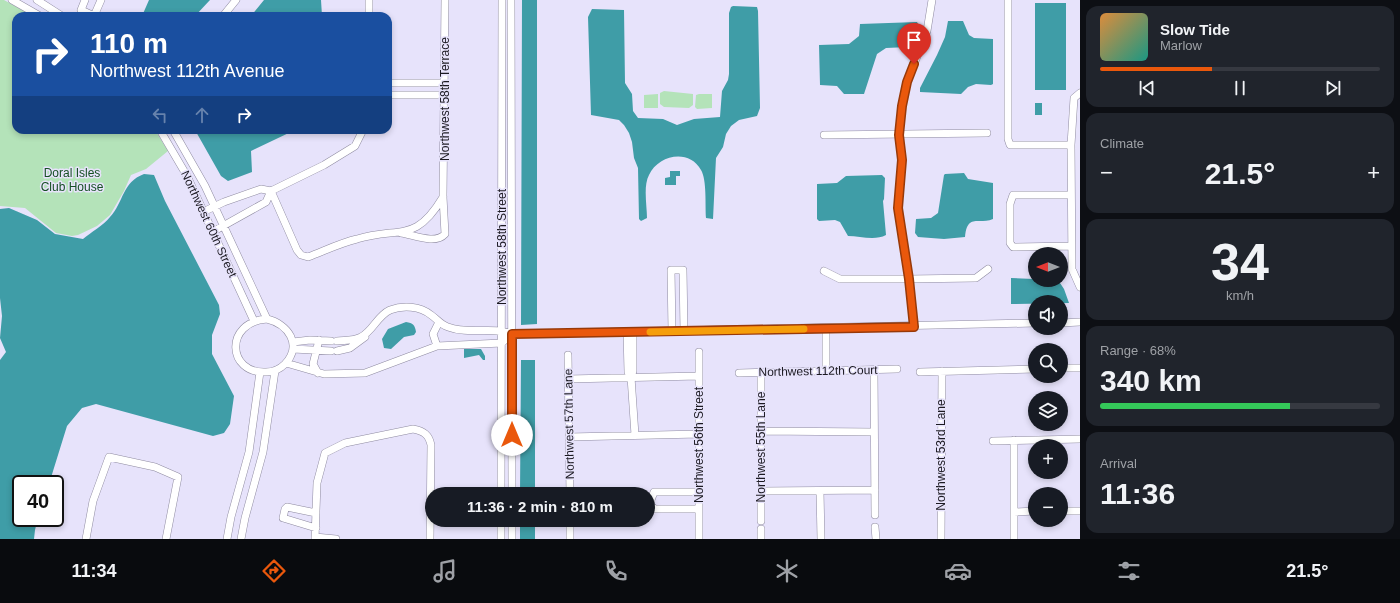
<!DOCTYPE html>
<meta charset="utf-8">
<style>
body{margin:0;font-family:Arial,sans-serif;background:#20242c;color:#f1f3f6;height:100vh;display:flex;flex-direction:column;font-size:15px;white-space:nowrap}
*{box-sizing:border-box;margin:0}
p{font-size:13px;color:#9ea1a6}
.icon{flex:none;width:22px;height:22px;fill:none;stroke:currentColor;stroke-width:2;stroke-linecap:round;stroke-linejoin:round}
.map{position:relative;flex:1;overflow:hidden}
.panel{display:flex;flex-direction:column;gap:6px;padding:6px;background:#0d0f14;width:320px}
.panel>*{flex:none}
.banner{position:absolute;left:12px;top:12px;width:380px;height:122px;border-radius:12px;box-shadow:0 2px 6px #0003;background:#1a4fa0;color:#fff;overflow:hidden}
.needle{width:26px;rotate:270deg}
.fabs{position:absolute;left:1028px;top:247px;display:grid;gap:8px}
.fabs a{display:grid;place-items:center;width:40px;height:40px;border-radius:50%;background:#171b24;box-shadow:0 2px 6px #0003;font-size:20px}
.speed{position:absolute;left:12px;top:475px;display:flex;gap:8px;font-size:20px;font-weight:700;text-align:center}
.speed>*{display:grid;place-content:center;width:52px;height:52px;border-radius:50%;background:#171b24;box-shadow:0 2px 6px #0003;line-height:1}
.speed .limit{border:2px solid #111;border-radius:6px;background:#fff;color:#111}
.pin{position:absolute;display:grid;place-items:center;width:34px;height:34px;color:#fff;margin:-41px -17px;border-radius:50% 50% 50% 0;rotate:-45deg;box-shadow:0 0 4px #0007}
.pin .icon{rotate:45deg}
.me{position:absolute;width:44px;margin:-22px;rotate:0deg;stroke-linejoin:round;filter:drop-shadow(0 0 3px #0008)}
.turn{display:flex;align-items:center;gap:14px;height:84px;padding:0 12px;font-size:18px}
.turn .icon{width:52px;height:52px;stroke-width:2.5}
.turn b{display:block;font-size:28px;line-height:34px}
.lanes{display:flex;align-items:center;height:38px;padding:0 12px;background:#0003;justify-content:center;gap:20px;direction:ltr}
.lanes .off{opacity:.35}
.big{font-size:30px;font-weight:600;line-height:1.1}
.panel .widget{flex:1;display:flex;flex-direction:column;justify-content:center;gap:6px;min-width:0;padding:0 14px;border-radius:12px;background:#20242c}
.panel .dial{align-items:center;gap:0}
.dial b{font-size:52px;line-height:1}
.song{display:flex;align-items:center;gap:12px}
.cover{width:48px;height:48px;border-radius:6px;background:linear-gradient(135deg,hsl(30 70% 55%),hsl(170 70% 35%))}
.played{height:4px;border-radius:2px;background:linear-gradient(90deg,#ea580c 40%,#363941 40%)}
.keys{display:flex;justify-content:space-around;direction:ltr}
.heat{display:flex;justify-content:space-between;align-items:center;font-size:22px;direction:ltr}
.charge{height:6px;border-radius:3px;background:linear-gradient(90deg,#34c759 68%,#363941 0)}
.trip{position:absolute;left:425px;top:487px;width:230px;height:40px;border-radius:20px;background:#171b24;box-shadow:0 2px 6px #0003;font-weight:600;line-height:40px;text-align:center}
.tabs{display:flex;height:64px;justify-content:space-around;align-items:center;background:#090b0e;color:#9ea1a6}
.tabs .icon{width:28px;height:28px}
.tabs .current{color:#ea580c}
.tabs b{font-size:18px;color:#f1f3f6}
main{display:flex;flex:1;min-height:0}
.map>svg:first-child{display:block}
</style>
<main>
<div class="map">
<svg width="1080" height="539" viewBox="0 0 1080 539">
<rect width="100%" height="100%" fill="#e7e3fb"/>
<path fill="#b4e3b9" d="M0,0H4L33,16H16V130H155L168,151L146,169L131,175L124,191L110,215L97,226L78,235L72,236L56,233L25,208L0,206Z
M664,91L693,94V105L689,108L664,107L660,104V93Z
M658,94V108H644V95Z
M699,94H712V108L697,109L695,107L696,95Z"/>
<path fill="#3f9da7" d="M149,0H210L195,16H142Z
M264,0H321L322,16H251Z
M522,0H537V324L521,325Z
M1035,3H1066V90H1035Z
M733,6L757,7L758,11L760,108L757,116L739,120L731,126L726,134L723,147L716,158L713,219L706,218C705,205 707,180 701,170C689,148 658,155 649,175C643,186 647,206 647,218L641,221L639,219L638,168L634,158L632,142L629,133L624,125L619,120L591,115L588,17L592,9L624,10L625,83L632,94L633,111L638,118L663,119L677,125L694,119L720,117L722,91L728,80L729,74V13L731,7Z
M948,21H963L969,35L974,38L993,39V84L991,85L976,84L968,87L961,94L920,92V88L937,55L945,37Z
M917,22L918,24L908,47L886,48L877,54L864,94H844L837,86L820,85L819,45L849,44L859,36L860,24Z
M1035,103H1042V115H1035Z
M195,130H295L251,151L252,172L228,181L221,176Z
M670,171H680V176H676V185H665V178L670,177Z
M964,173L968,179L993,183V219C979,225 967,213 965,237L944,239L918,237L915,233L916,219L931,218L938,213L944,175L945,174Z
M144,174L154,175L165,201L219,305L220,314L212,335V354L234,396L230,424L224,433L213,436L96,404L82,408L67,426L49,484H21V518H38L35,530L34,539H0V360L6,352L0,338L2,316L0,298V209L9,208L37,220L55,234L83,239C91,232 103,226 110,217C124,202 122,182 144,174Z
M882,175L885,178L884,199L883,201L886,235C875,241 860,236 848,236L840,222L835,220L819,221L817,219V184L837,183L846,176Z
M1011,278L1058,280L1064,289L1069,303L1011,304Z
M406,322C413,323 415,325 416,332L414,335L404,337L391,349L384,348L382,339L388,329Z
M464,349H481L485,356V360H483L479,355L464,358Z
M521,360H535V494H520Z
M520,520H535V539H520Z"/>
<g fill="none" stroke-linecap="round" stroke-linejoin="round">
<defs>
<path id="minor" d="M12,0L40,16
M37,0L62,16
M85,0L81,10L94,16
M511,0L512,494
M1008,0V139L1010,145H1071L1074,98L1080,93
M94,16L101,0
M223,16L236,0
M369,16V0
M388,83H445
M388,95H445
M160,130L187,176L254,321
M173,130L205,186L267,319
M824,135L987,133
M1071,145L1072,269L1080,287
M271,191L297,250L301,255L308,257C324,251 340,243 357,239C400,226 415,244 443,197
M205,211L224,202L261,189L271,191L324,165L355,146L363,130
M214,231L266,202L271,191
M401,233C414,235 435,245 445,234L443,197L445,0
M1071,246L1013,247L1010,243V204L1013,195H1071
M824,271L840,279H909L976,278L988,269
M267,319C288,324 303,345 285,364C280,369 274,372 266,372C227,374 224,322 267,319Z
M1061,323L1080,322
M914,327L909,279L898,208L902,160L899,135L902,106L907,82L927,31L932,0
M826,328V371
M672,331L671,270H683L684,331
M627,332L628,372L631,377
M633,332V371L631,377L635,435
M337,341C345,340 354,341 361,337C373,331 377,316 390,310C403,305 420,306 431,315C437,319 441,325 448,327C469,335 492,326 512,334L1035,323
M293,342L310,340L331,341
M437,346L433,334L439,322
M293,349L331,351
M337,351L350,348L365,337
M699,352V539
M568,355L570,494
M286,363L324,374L365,373L437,346L502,343L506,339
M1061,368H1080
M874,370L875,515
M761,372V521
M920,372L1035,369
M318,373L313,364L319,340
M739,373L897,369
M568,379L699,376
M761,431L874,432
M569,437L699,434
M1014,440V539
M993,441L1080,439
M761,491L875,490
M820,491L821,539
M699,492H654L651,500V506L655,509H699
M501,494L502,0
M611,494H620
M1061,511H1080
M1014,512L1035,511
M570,520V539
M875,527L876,539
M316,528L283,518L285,509L287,507L316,513
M761,529V539
M315,537L336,539
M86,539L93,501L109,457L155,467L178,477L166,539
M227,539L231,517L249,452L260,372
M241,539L245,518L263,452L275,371
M315,539L317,483L325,453L345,443L413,429C424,431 429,435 431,445L430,539
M501,539V520
M512,539V520
M941,539L942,371"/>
</defs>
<use href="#minor" stroke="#8f8ba1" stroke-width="8"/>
<use href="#minor" stroke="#fff" stroke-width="7"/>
</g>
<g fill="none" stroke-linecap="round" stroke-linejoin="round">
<defs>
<path id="route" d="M512,435V334L914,327L909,279L898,208L902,160L899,135L902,106L907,82L914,64"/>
</defs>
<use href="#route" stroke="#983908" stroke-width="10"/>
<use href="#route" stroke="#ea580c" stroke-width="7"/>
<path stroke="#f59e0b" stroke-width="7" d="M650,332L804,329"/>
</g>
<g text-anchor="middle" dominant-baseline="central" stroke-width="3" stroke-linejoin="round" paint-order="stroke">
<g font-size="12" fill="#1c1a22" stroke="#e7e3fb">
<text transform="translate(445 99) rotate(-90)">Northwest 58th Terrace</text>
<text transform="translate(209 224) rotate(65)">Northwest 60th Street</text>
<text transform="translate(502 247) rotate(-90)">Northwest 58th Street</text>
<text transform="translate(818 371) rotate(-1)">Northwest 112th Court</text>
<text transform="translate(569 424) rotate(-91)">Northwest 57th Lane</text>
<text transform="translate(699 445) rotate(-90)">Northwest 56th Street</text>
<text transform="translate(761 447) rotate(-90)">Northwest 55th Lane</text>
<text transform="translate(941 455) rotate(-90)">Northwest 53rd Lane</text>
</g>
<g font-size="12" fill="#154f23" stroke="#e7e3fb">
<text x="72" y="173">Doral Isles<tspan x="72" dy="14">Club House</tspan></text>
</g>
</g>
</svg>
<div class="fabs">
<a><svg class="needle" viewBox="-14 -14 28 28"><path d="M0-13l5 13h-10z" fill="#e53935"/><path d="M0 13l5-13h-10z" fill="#9ea1a6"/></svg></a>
<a><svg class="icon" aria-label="sound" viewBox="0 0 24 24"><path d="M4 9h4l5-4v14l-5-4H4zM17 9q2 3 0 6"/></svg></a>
<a><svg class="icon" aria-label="search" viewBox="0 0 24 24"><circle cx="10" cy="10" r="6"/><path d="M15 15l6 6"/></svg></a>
<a><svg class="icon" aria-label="layers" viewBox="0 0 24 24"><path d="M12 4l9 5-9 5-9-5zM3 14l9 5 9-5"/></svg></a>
<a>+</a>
<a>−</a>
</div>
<div class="speed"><div class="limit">40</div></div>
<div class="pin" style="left:914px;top:64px;background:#d93025"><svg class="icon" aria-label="arrive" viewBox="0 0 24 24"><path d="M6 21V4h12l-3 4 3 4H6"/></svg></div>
<svg class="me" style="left:512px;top:435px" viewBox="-20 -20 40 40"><circle r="19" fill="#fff"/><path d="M0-13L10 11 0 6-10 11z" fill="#ea580c"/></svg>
<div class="trip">11:36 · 2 min · 810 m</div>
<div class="banner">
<div class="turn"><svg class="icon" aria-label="right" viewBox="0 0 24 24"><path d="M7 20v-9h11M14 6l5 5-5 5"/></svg><div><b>110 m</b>Northwest 112th Avenue</div></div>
<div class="lanes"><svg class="icon off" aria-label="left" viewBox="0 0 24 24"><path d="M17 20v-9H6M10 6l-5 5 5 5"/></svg><svg class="icon off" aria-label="ahead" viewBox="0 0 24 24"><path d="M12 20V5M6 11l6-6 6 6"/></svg><svg class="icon" aria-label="right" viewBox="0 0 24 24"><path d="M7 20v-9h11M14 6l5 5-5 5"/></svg></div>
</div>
</div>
<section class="panel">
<div class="widget">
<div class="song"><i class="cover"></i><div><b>Slow Tide</b><p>Marlow</p></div></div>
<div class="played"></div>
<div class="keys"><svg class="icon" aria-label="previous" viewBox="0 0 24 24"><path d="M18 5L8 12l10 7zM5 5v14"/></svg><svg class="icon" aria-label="pause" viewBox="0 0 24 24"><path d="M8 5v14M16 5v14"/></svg><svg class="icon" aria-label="next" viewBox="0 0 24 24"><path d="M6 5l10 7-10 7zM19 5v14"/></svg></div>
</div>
<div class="widget"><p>Climate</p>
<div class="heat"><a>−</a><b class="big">21.5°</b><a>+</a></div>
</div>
<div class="widget dial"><b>34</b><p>km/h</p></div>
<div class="widget"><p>Range · 68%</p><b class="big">340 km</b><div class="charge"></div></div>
<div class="widget"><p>Arrival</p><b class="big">11:36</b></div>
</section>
</main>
<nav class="tabs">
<b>11:34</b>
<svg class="icon current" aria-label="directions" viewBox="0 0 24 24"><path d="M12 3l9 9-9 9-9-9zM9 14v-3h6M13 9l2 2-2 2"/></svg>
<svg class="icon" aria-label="music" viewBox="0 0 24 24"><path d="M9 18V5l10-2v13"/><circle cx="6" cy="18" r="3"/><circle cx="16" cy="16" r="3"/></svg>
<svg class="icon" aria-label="phone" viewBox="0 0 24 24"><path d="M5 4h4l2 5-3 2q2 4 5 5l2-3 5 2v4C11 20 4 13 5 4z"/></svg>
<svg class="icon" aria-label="climate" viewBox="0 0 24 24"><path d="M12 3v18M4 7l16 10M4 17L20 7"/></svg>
<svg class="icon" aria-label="car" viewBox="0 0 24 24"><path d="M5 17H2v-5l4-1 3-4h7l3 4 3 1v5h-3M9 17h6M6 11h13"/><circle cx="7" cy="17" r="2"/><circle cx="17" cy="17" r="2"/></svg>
<svg class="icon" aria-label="filters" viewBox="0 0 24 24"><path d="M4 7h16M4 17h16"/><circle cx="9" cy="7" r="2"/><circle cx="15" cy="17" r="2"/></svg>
<b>21.5°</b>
</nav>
